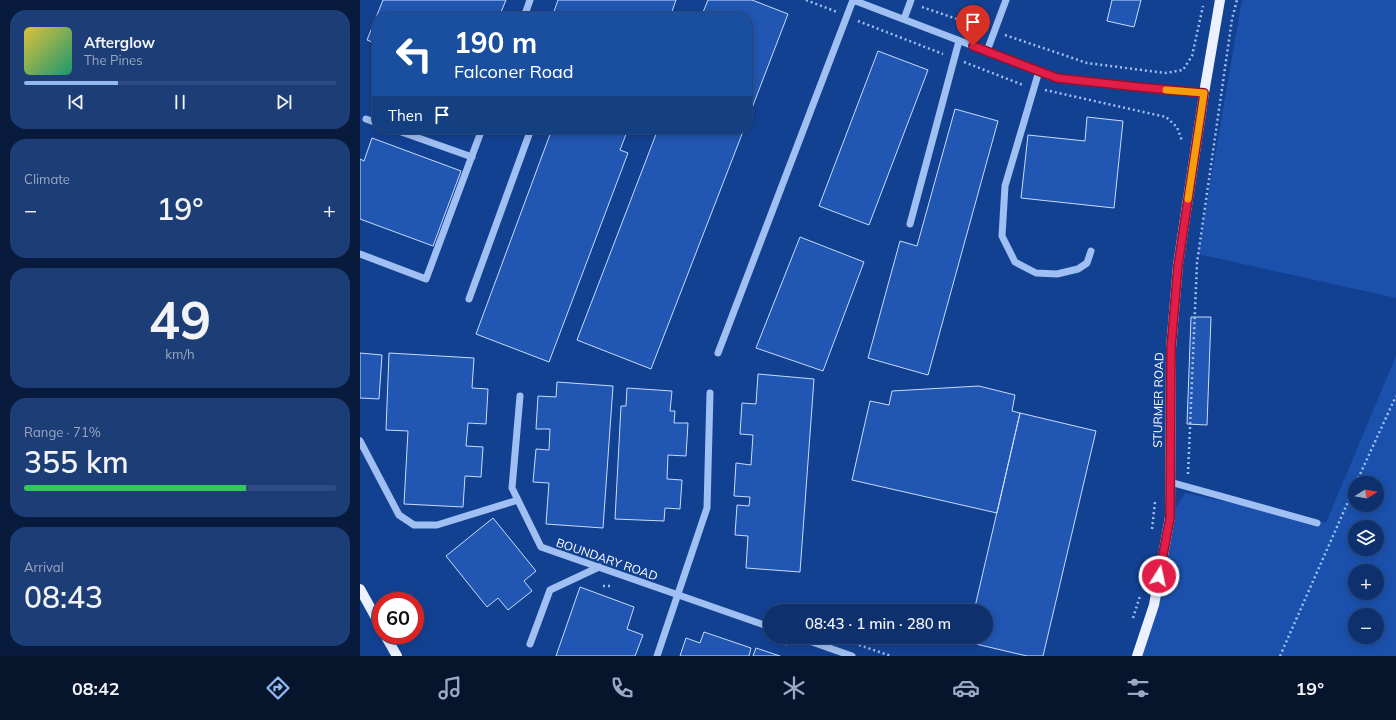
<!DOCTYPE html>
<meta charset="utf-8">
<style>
body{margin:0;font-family:Mulish,sans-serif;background:#1c3d76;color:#f1f3f6;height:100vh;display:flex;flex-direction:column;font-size:15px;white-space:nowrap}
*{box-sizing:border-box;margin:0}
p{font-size:13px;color:#9ba9c2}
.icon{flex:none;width:22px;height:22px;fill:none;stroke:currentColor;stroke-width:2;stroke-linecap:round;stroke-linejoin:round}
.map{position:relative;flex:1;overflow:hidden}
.drawer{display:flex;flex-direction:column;gap:10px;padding:10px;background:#081b3c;width:360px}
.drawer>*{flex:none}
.top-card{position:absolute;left:12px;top:12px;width:380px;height:122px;border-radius:16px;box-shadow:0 2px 10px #0003,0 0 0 1px #2e4c81;background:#1a4fa0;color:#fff;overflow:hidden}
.needle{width:26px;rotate:79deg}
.controls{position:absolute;left:988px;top:476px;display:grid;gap:8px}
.controls a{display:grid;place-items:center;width:36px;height:36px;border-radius:50%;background:#0e316e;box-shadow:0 2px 10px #0003,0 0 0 1px #2e4c81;font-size:20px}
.speed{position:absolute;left:12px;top:592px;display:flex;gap:8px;font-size:20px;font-weight:700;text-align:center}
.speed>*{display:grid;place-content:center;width:52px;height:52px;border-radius:50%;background:#0e316e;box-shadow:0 2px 10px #0003,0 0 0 1px #2e4c81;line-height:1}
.speed .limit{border:6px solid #d22;background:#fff;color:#111}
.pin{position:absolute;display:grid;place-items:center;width:34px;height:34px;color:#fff;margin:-41px -17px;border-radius:50% 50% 50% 0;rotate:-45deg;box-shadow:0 0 4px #0007}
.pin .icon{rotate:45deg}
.me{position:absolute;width:44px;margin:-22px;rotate:10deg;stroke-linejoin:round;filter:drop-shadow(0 0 3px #0008)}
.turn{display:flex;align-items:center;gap:14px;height:84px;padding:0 16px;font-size:18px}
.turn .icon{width:52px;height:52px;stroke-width:2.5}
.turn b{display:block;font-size:28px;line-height:34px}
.then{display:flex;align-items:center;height:38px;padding:0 16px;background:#0003;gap:8px;font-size:15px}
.big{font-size:30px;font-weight:600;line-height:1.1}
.drawer .widget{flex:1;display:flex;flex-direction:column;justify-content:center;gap:6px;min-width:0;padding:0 14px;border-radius:16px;background:#1c3d76}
.drawer .dial{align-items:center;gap:0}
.dial b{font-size:52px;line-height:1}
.song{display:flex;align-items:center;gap:12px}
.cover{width:48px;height:48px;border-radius:6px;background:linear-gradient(135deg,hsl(50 70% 55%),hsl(160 70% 35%))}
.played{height:4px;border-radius:2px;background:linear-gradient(90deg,#90b9f0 30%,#2e4c81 30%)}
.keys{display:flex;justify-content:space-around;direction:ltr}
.heat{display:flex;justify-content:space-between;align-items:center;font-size:22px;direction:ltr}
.charge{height:6px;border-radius:3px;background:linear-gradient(90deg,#34c759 71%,#2e4c81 0)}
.trip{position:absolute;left:403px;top:604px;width:230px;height:40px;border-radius:20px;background:#0e316e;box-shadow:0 2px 10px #0003,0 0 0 1px #2e4c81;font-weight:600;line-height:40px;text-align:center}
.dock{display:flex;height:64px;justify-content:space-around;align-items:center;background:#06142c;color:#9ba9c2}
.dock .icon{width:28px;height:28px}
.dock .selected{color:#90b9f0}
.dock b{font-size:18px;color:#f1f3f6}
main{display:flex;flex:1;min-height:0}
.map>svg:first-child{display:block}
</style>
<main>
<section class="drawer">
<div class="widget">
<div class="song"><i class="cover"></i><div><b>Afterglow</b><p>The Pines</p></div></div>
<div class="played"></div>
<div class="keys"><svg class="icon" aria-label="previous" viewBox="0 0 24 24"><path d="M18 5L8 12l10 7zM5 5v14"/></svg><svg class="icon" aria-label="pause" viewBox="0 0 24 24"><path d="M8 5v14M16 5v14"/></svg><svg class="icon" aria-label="next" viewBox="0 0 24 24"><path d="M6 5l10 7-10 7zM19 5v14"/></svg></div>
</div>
<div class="widget"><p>Climate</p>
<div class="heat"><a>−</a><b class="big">19°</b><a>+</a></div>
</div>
<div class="widget dial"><b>49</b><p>km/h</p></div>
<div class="widget"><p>Range · 71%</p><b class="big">355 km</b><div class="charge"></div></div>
<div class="widget"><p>Arrival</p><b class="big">08:43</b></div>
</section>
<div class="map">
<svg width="1036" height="656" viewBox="0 0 1036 656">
<rect width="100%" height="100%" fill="#134192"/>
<path fill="#1b51ad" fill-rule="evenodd" d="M882,0H1036V298L838,254Z
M1036,356V656H777L810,517L825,493L966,523ZM995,483H1017V505H995ZM995,527H1017V549H995ZM995,571H1017V593H995ZM995,615H1017V637H995Z"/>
<path fill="#2156b2" stroke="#c8dcfd" d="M23,0H146L139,17H17V44L7,40Z
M198,0H316L310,17H192Z
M348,0H392L428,14L387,121V17H341Z
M752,0H781L774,27L747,21Z
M518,51L568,70L509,225L459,206Z
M595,109L638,121L568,375L508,358L540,241L557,246Z
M727,117L763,121L754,208L661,198L668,135L725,141Z
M192,129H268L260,150L268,153L189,362L116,334Z
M298,129H384L291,369L217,340Z
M12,138L101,171L73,246L0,219V159L4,161Z
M440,237L504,262L463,371L396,348Z
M831,317H851L847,425L827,424Z
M0,353L22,355L19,399L0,398Z
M29,353L114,358L112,388L128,389L126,424L108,423L106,446L123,447L121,477L105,476L103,507L44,504L48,431L26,430Z
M398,374L454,379L440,572L386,568L388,536L375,535L377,505L389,506L390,497L374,496L376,463L391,465L393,435L380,434L382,403L396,404Z
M197,382L253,386L243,528L186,524L189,483L173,482L176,449L189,450L190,429H176L178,396L196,397Z
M619,386L655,395L652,411L660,413L637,513L492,480L510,401L529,405L532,391Z
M267,388L312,391L310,411H315L314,423H328L326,456L308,455L307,479L322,480L320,509L305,508L304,521L255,519L261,406H266Z
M660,413L736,431L683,656H667L607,642L608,637H626V611H614Z
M133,518L176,571L164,581L172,591L148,610L138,598L127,607L86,556Z
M220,587L274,607L267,629L283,635L275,656H196Z
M344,632L391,648L389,656H320L326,638L340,643Z
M396,648L420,656H393Z"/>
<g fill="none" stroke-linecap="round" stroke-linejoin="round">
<path stroke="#a0bff2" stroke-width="2.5" stroke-dasharray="2 3" stroke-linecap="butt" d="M446,0L477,12
M562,7L623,28
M498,21L583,54
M645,35L727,63L805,73L823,70L832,56L843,6
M604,62L663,85
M685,90L806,117L817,127L822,141
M828,474L837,263L872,19L877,0
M996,483L1036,396
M792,529L795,502
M243,586H253
M773,618L780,596
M411,639L429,645
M499,645L531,656
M920,656L995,486"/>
<path stroke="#a0bff2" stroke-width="7" d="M493,0L697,78L778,87L844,93
M164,17L170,0
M544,19L551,0
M627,51L646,0
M679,71L645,186L642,236L655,262L676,273L697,274L718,269L727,263L731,251
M6,119L17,123
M33,129L112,157
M550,224L599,41
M0,254L66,279L122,129
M109,299L171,129
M358,353L493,0
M160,396L152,488L181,547L410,627
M0,441L39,515L54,525H77L158,500
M810,482L957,523
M438,637L492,656
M170,644L190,590L239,567
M297,656L347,508L350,393"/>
<path stroke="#ebf1ff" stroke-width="10" d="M0,589L21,627
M25,635L37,656
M777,656L794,605L810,517L811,348L818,265L844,93L860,0"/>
</g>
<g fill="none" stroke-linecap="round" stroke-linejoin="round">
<defs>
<path id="route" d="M613,46L697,78L778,87L844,93L818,266L811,348L810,518L799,576"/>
</defs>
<use href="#route" stroke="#92132f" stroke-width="10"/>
<use href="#route" stroke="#e11d48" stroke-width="7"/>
<path stroke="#f59e0b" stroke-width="7" d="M806,90L844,93L828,199"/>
</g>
<g text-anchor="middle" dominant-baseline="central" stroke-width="4" stroke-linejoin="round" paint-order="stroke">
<g font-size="12" fill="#fff" stroke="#134192">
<text transform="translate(798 400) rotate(-89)">STURMER ROAD</text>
<text transform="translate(247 559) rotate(19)">BOUNDARY ROAD</text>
</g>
</g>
</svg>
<div class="controls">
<a><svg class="needle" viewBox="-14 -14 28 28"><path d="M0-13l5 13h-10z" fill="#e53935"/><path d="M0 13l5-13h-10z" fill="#9ba9c2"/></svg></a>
<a><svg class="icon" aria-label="layers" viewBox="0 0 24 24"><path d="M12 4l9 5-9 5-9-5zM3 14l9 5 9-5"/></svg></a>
<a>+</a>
<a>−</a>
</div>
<div class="speed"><div class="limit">60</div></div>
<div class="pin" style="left:613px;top:46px;background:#d93025"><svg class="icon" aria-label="arrive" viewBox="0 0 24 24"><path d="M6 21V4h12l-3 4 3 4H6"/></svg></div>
<svg class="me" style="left:799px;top:576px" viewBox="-20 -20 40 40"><circle r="17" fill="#e11d48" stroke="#fff" stroke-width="3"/><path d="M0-11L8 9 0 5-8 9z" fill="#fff"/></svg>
<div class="trip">08:43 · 1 min · 280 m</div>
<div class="top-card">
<div class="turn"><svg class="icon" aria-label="left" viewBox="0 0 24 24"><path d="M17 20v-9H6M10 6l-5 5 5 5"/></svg><div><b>190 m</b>Falconer Road</div></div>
<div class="then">Then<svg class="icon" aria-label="arrive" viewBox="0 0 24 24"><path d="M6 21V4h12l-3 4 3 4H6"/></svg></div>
</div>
</div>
</main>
<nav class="dock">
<b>08:42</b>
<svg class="icon selected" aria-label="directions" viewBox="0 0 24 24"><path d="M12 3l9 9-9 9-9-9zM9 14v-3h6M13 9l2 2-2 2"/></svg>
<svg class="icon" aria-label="music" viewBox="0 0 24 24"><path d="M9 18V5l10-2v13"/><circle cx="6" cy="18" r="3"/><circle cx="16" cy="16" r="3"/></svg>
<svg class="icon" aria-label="phone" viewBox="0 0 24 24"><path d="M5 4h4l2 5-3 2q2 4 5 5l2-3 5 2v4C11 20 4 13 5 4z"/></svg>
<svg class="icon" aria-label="climate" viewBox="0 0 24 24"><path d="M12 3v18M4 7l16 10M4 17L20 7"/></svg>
<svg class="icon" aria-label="car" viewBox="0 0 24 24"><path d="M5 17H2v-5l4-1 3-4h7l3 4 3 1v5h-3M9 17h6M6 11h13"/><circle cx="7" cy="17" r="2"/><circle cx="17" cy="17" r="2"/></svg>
<svg class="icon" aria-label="filters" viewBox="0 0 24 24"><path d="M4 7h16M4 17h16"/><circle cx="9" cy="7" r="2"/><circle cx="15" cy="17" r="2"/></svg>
<b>19°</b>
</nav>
